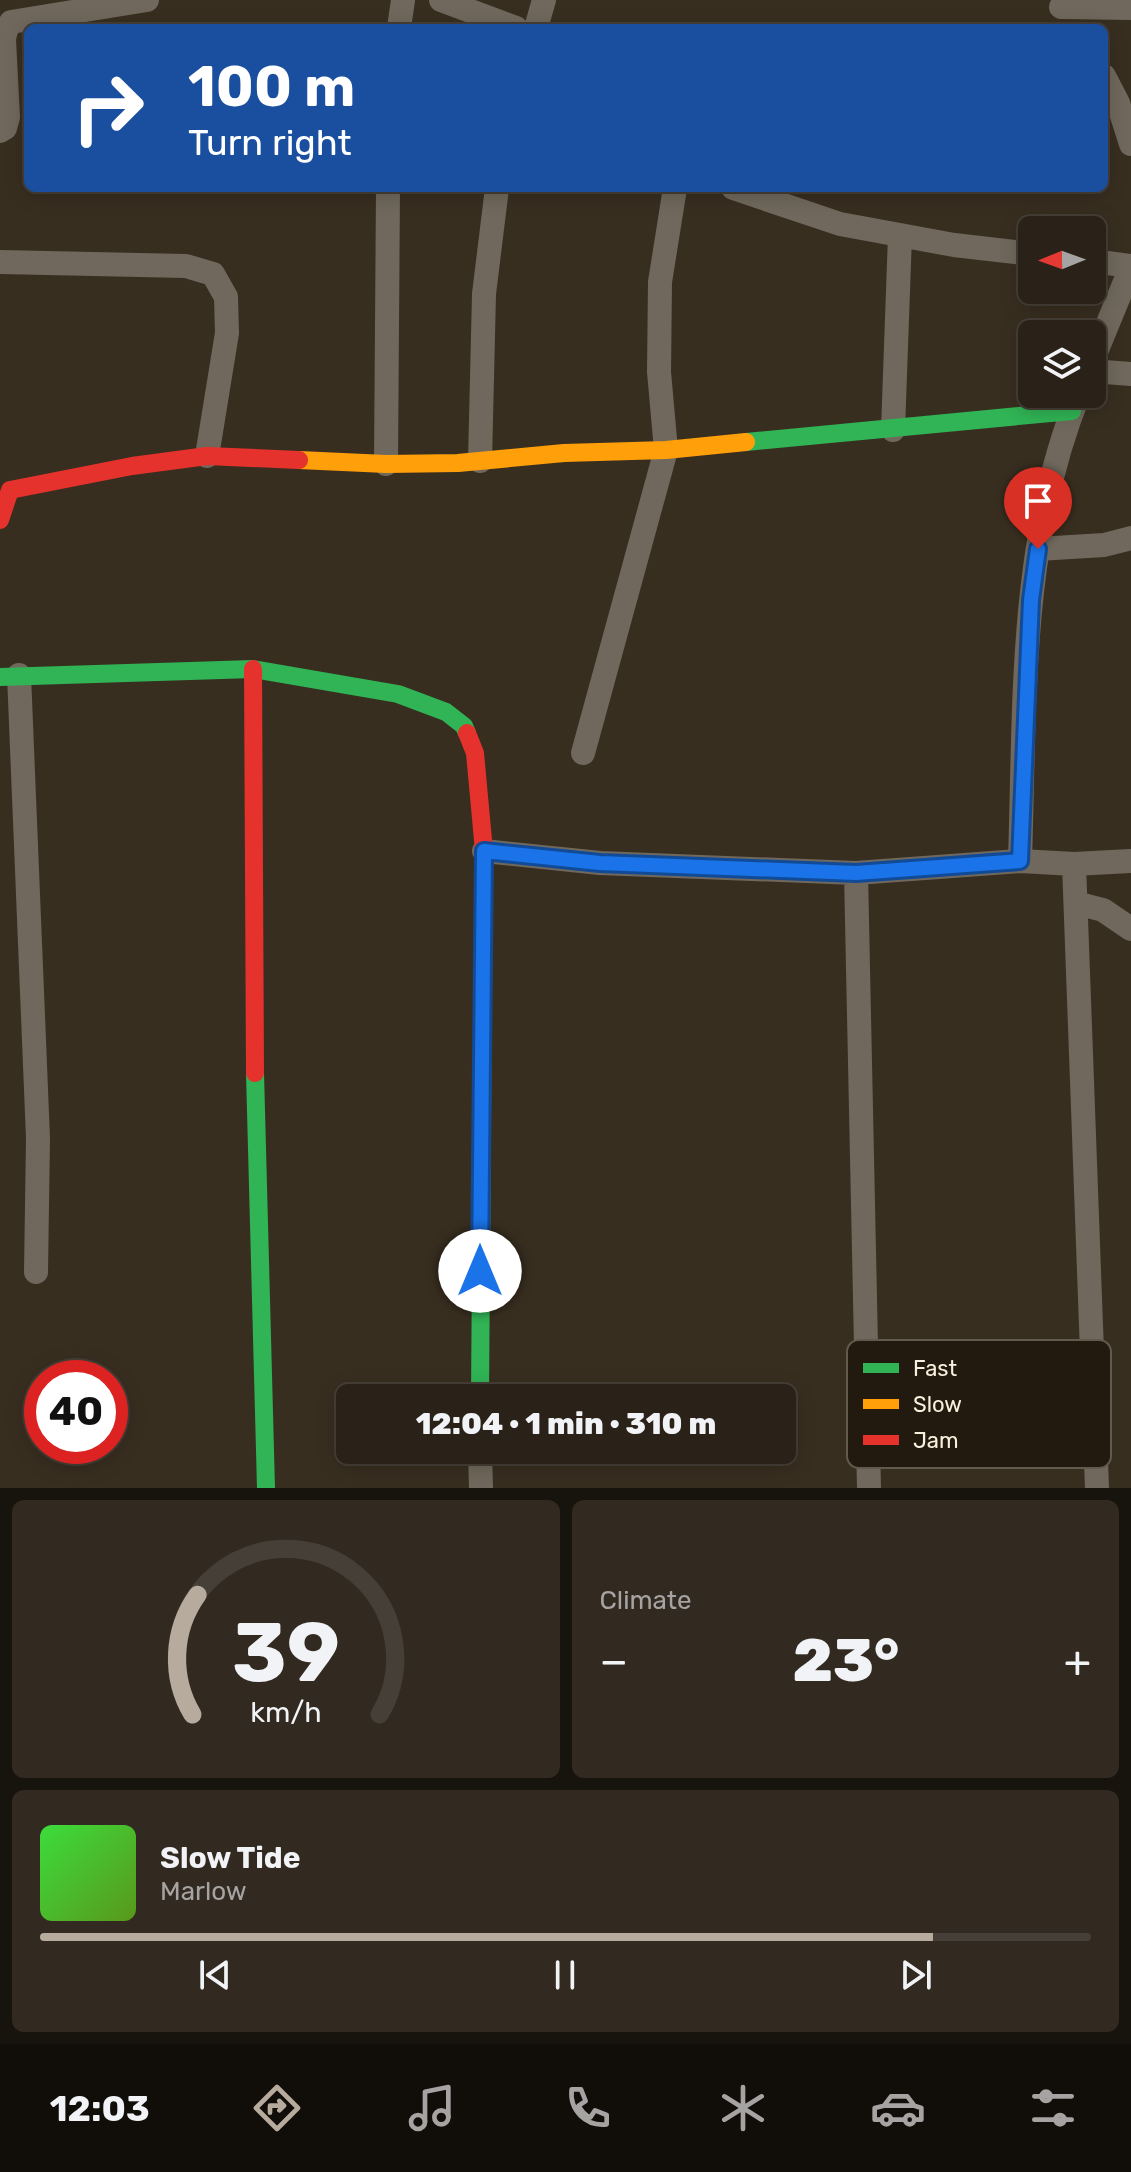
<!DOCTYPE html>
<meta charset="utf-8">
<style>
body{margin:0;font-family:Rubik,sans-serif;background:#322a21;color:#f1f3f6;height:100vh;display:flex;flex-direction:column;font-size:30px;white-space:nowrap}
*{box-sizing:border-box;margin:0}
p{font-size:26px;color:#a5a4a2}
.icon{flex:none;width:44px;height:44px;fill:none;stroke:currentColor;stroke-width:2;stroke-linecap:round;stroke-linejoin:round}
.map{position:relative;height:1488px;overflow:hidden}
.sheet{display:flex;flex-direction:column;gap:12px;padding:12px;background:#17130d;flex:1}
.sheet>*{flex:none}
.top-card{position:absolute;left:24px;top:24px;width:1084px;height:168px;border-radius:12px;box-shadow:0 4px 20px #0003,0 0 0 2px #463f37;background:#1a4fa0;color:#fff;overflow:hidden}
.needle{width:52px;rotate:269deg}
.buttons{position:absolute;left:1018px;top:216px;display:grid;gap:16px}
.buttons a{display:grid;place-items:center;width:88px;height:88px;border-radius:12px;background:#2a2218;box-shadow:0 4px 20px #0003,0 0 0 2px #463f37;font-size:40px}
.speed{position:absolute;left:24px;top:1360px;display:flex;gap:16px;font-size:40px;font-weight:700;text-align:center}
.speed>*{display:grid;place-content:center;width:104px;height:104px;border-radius:50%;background:#2a2218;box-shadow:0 4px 20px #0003,0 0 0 2px #463f37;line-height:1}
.speed .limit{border:12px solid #d22;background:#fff;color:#111}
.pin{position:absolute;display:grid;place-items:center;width:68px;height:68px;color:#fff;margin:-82px -34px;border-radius:50% 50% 50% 0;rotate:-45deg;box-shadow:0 0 8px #0007}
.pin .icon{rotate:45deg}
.me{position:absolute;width:88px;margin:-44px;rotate:0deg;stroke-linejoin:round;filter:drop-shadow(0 0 6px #0008)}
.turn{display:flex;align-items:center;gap:28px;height:168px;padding:0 32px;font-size:36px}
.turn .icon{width:104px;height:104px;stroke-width:2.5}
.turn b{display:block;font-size:56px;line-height:68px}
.big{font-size:60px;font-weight:800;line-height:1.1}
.sheet .widget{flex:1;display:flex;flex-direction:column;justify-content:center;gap:12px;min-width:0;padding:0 28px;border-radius:12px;background:#322a21}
.sheet .dial{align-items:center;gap:0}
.dial svg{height:208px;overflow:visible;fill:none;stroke:#463f37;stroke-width:7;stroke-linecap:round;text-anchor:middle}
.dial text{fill:#f1f3f6;stroke:none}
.song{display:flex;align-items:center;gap:24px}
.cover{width:96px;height:96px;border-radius:12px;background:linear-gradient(135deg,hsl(120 70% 55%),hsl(90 70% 35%))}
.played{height:8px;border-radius:4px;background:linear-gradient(90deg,#b6ab9c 85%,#463f37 85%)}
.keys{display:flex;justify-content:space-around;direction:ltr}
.heat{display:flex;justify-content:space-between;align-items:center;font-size:44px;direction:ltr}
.sheet .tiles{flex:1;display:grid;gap:12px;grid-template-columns:1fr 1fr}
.widget:last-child{grid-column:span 2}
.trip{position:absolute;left:336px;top:1384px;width:460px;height:80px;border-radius:12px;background:#2a2218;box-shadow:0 4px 20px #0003,0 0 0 2px #463f37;font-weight:800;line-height:80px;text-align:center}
.tab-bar{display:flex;height:128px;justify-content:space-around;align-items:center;background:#110e0a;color:#a5a4a2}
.tab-bar .icon{width:56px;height:56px}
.tab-bar .current{color:#b6ab9c}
.tab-bar b{font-size:36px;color:#f1f3f6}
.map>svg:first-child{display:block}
</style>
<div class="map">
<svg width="1131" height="1488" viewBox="0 0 1131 1488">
<rect width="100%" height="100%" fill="#382e20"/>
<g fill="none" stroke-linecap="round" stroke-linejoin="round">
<path stroke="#70685c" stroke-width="24" d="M441,0L516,28
M1061,7L1131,8
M399,28L403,0
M536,28L544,0
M1104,76L1118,103L1131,144
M0,131L5,128L8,117L4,39L6,30L11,22L147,0
M733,188L840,224L954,245L1032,254
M1092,261L1131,266
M0,262L186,266L213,274L226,297L227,333L207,456
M1092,362L1131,267
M1092,371L1131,374
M893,430L900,235
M480,461L484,294L497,188
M386,464L388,188
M1038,549L1104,545L1131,538
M19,675L38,1138L36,1272
M583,753L666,450L659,372L660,282L675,188
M484,851L600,863L856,873L1020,861L1074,864L1131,861
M1020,861C1025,705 1019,541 1079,394
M1074,864L1097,1488
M856,873L869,1488
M1076,903L1103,910L1131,929
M480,1450L481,1488"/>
<path stroke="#30b455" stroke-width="18" d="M746,442L1072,411
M0,677L253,669L398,694L446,712L464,726L467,733
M255,1073L266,1488
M480,1398L483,992"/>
<path stroke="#ff9f0a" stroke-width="18" d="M299,460L386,464L458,463L564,453L666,450L746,442"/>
<path stroke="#e5322d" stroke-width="18" d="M0,520L10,490L132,466L207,456L299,460
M253,669L255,1073
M467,733L475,753L484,851L483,992"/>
</g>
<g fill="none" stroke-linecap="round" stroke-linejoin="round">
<defs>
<path id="route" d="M480,1271L484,851L600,863L856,873L1020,861L1031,600L1038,549"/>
</defs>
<use href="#route" stroke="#114b97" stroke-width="20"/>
<use href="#route" stroke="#1a73e8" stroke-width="14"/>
</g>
<rect x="847" y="1340" width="264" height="128" rx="12" fill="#221a0e" stroke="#635a4d" stroke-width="2"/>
<rect x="863" y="1363" width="36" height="10" fill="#30b455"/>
<rect x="863" y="1399" width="36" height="10" fill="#ff9f0a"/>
<rect x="863" y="1435" width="36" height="10" fill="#e5322d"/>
<g font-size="22" fill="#faefdf">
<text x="913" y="1376">Fast</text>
<text x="913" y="1412">Slow</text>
<text x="913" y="1448">Jam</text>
</g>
</svg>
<div class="buttons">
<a><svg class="needle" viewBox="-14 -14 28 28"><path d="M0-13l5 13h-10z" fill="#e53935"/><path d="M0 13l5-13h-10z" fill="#a5a4a2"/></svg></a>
<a><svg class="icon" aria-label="layers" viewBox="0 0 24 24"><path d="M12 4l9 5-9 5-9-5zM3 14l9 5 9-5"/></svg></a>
</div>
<div class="speed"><div class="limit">40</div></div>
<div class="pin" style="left:1038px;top:549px;background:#d93025"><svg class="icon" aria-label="arrive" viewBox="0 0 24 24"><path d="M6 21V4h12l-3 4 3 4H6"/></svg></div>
<svg class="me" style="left:480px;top:1271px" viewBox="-20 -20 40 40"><circle r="19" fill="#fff"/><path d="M0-13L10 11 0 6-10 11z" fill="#1a73e8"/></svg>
<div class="trip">12:04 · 1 min · 310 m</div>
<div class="top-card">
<div class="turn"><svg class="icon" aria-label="right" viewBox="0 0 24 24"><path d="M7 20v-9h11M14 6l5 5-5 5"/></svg><div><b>100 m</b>Turn right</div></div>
</div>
</div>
<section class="sheet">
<div class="tiles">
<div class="widget dial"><svg viewBox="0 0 100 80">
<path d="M14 69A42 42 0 1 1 86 69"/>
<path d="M14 69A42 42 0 0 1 16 23" stroke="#b6ab9c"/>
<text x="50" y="56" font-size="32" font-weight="700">39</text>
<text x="50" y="72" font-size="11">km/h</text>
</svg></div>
<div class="widget"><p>Climate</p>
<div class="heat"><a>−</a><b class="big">23°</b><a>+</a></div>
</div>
<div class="widget">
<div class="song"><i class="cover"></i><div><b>Slow Tide</b><p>Marlow</p></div></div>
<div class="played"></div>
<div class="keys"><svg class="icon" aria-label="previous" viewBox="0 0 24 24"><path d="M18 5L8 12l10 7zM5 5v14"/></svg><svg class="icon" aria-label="pause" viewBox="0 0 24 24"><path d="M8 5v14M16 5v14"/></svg><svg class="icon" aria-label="next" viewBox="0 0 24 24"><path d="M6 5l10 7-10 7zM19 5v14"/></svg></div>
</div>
</div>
</section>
<nav class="tab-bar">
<b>12:03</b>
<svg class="icon current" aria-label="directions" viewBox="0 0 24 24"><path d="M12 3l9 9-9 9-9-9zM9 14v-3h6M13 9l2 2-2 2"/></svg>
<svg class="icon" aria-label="music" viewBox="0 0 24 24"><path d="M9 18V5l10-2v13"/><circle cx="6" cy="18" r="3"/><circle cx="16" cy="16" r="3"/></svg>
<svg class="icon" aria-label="phone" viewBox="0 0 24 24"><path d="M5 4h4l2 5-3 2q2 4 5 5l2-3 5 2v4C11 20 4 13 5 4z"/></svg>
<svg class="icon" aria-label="climate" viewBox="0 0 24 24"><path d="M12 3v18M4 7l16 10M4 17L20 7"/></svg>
<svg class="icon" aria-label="car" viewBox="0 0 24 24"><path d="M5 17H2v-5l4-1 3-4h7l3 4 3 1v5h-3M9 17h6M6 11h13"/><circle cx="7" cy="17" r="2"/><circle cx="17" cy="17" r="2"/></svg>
<svg class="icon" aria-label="filters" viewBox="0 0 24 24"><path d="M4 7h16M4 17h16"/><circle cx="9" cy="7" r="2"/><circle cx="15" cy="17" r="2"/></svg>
</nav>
